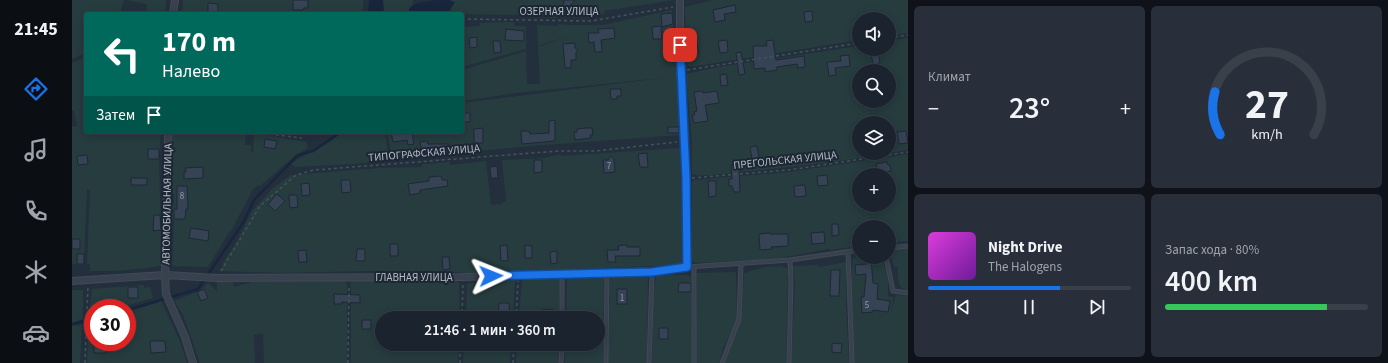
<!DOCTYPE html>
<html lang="ru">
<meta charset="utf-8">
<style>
body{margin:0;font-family:"Source Sans 3",sans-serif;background:#282f3a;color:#f1f3f6;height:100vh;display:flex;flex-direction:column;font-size:15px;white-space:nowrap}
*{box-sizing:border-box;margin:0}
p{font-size:13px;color:#a0a4aa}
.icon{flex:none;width:22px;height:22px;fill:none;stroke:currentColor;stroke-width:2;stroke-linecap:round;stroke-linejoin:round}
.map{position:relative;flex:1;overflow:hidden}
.drawer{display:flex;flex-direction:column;gap:6px;padding:6px;background:#0f1319;width:480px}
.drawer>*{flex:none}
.hud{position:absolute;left:12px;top:12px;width:380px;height:122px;border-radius:4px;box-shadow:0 2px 10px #0003,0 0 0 1px #39404a;background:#00695c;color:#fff;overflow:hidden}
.tools{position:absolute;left:780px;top:12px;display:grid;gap:8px}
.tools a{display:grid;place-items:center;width:44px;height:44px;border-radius:50%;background:#1b232e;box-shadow:0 2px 10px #0003,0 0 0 1px #39404a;font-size:20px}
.speed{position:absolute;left:12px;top:299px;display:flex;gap:8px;font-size:20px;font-weight:700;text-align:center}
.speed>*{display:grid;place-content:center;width:52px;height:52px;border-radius:50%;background:#1b232e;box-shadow:0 2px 10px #0003,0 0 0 1px #39404a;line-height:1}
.speed .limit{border:6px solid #d22;background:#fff;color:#111}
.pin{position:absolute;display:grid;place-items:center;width:34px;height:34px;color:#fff;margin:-17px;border-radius:8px;box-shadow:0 2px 6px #0006}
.me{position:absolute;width:44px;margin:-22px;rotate:88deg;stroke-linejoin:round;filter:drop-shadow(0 0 3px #0008)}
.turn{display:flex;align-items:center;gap:14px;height:84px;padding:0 12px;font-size:18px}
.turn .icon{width:52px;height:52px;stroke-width:2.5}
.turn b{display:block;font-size:28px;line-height:34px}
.then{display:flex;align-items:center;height:38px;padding:0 12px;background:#0003;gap:8px;font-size:15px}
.big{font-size:30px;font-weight:600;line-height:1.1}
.drawer .tile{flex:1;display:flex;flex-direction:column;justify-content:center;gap:6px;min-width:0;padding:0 14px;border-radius:6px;background:#282f3a}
.drawer .dial{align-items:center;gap:0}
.dial svg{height:104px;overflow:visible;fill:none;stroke:#39404a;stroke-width:7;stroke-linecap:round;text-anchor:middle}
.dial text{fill:#f1f3f6;stroke:none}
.song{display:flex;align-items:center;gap:12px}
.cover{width:48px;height:48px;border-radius:6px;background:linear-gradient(135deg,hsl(300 70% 55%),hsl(280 70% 35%))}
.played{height:4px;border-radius:2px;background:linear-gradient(90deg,#1a73e8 65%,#39404a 65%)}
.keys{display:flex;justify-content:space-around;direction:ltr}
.heat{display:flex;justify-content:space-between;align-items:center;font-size:22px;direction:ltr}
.charge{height:6px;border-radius:3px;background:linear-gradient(90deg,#34c759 80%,#39404a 0)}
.drawer .tiles{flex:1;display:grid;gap:6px;grid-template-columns:repeat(2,1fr)}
.trip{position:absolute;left:303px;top:311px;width:230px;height:40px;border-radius:20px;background:#1b232e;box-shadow:0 2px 10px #0003,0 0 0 1px #39404a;font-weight:600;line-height:40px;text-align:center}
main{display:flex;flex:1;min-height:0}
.dock{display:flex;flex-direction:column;width:72px;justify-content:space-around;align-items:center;background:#0b0e12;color:#a0a4aa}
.dock .icon{width:28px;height:28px}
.dock .current{color:#1a73e8}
.dock b{font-size:18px;color:#f1f3f6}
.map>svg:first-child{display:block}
</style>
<main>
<nav class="dock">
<b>21:45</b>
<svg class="icon current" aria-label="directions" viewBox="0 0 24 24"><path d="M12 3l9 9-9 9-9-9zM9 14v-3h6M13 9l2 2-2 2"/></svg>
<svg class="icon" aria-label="music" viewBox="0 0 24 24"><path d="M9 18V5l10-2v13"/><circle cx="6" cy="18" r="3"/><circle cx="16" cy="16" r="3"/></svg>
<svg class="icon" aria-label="phone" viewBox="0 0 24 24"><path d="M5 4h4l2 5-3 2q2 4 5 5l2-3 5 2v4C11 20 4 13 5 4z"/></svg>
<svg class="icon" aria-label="climate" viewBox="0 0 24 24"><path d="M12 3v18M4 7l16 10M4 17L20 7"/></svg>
<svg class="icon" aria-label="car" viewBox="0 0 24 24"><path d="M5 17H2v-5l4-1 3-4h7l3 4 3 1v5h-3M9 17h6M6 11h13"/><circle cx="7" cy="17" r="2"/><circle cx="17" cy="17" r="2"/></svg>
</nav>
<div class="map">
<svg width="836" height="363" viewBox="0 0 836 363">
<rect width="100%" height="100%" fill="#242f3e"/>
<path fill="#263c3f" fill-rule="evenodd" d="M0,0H52L48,14H14V53L0,59Z
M53,0H94L93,14H74L75,4Z
M111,0H291V14H110Z
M308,0H341L339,14H309Z
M379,0H603L532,11L533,14L478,18L477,16L468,15L379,14Z
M641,0H836V33L817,36V19H787V40L624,66H615L613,7Z
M600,10L605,75L608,135L459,146L320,159L315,132H390V103L590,78L444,93L390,101V70L454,51L455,84H468L466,47L498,36L466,46L465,25L486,26V24L497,25H531Z
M442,22L443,26H454V49L390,67V27L408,26V23Z
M836,38V150C780,160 725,167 669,172C656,173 631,178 620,174V142L614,74L646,67L787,46V49H817V41ZM787,71H817V101H787ZM787,123H817V153H787Z
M14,57V132H89L87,161L90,266L47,271H18V264H15L18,190L15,189L12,264H0V126L2,127L5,126L2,111L0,110V63Z
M100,132L174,133L173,145H179V152H181L182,133L234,142L236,148L224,155L188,186L187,185L181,189L159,231L157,232L136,267L100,266L102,220H100V204H102V194L100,193Z
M269,132H313L317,159L282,164L223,167L219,164C233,153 258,145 269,132Z
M607,148L609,150L611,261L610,265L396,273L370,271L349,272L297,271L209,273L148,271L154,257L163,245L180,211L200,189L219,175L308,168L350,167V164L378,162V165L414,161L419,205L429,204L431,202L434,201L430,160L472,158L489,154V156Z
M836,154V241L817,242V227H787V246L758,250L757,249L703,259L623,263L620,261V182L622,180L717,172ZM787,175H817V205H787Z
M836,248V291C824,288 826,277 826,267H822L817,250Z
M789,257H810L816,279V296L822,297L818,315L824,295L836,296V363H782L778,293L781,258Z
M774,262V305L777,363H719L723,283L721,266L746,265L747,267Z
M708,266L715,268L716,272L714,363H652L669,318L672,273L692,267Z
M664,272L665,317L661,329L652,347L649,348H651L647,363H623L625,273Z
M576,275L575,363H536L538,279L540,277Z
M584,275H615L619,277L620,363H580L581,296Z
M530,276L532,279L531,363H493V344H526V318H494L495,277Z
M486,277L488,279L487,318H447L450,278Z
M424,279H443L441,318H394L395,284Z
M161,280L162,287L180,282L273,280L275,286V363H192L191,334L182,335L183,363H128L111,315L102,301L127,291L136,283L145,291V281Z
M279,280L384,281L387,283L388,318H310V344H387L386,363H279Z
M72,285V288L78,287L81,298L46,308H21V316L17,317L20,289Z
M0,290H11V319L0,324Z
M89,301L108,341L115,363H15L17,321H21V342H55V313Z
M10,325L8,363H0V326Z
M392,344H439L438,363H391Z
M445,344H487L486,363H444Z"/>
<path fill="#17263c" d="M297,0H311L312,14H296Z
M365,0H376L383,2L375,14H354L347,11L338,14L337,8L345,3Z"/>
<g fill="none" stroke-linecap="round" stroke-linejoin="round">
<path stroke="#17263c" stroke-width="2.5" d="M55,310L126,289L171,223L182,200L226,155L241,151L269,132
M0,324L21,319"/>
</g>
<path fill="#364354" stroke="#1f2835" d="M221,0H236V8H232L231,10H221Z
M492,0H503L487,18L483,14L492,3Z
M136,3L146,4V13H136Z
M663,5L664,12L652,14L653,20L643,22L641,10Z
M740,11L741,21L733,22L732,12Z
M600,13L601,24L590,27L589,14Z
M589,26L590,39H581L580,27Z
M542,28L543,38L529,40L530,52H523L522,42L517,43L516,33H527L526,29Z
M434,29L452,31V41L433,40Z
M405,37V47L398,48L397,38Z
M624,39L627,54H621V52L617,53L616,40Z
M655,40L656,52L648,53L646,41Z
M701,40L704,60L732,56L733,67L726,68L725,64L705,67V70L693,72V68L682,69L681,46H695L694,41Z
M421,41H428L429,52L422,53Z
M503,43V48L506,50L504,52V60H499V68H493L491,44Z
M806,51L808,63L801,64L799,53Z
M669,52L673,74L667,75L664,53Z
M777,55L778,66L763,68L764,75L757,76L755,62L769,61L768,56Z
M654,74L656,85L649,86L648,75Z
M538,89H549V96H545V99H539Z
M631,91V93L645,91L647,103L633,105L636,121L622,123L620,115H623L622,112L625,111L622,92Z
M390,113H398V122H390Z
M483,120V141L450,144L449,131H457L458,134L477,133V121Z
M596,127H607V133H596Z
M411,128V143H402V129Z
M513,128H520L521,135H518L519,138L503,140L502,132H505V129Z
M834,131L836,143L827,144L825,132Z
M319,132H340L342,144L336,145L335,140L321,142Z
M193,139L205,141L203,149L192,147Z
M355,141L356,144H377V150L350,153L348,142Z
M685,146L687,158L680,159L678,147Z
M76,149H87V159H76Z
M575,153L576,167H568L566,154Z
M15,155L16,164L6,165L5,156Z
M539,156L542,159L543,172L532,173L531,160H536Z
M462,160H470V172L462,173Z
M815,162L816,165H818L819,171L806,173L804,164Z
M667,164L668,192H662L660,186H657V179H660L659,165Z
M425,166L426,178H419L418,167Z
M131,167V178L112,179V172H114L113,168Z
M755,175L756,185L746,186L745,176Z
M369,176L370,180H375L376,186L348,190V193L338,195L336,184L357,181V177Z
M59,178H75V185H59Z
M269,180H278L279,192L270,193Z
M636,181H644V196L637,197Z
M237,183L238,195L230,196L229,184Z
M733,185L734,196L723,197L722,186Z
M105,186H115L116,209H114L113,219H102V209H105Z
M205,194L213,201L203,211L196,204Z
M217,195H225L226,207L218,208Z
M82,215H88L89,230L81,231Z
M760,224H766L767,235L760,236Z
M119,228L137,231L136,241L117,238Z
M752,232L753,243L740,244L739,233Z
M698,233V234H716V246L699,247L700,249L688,250L687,234Z
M0,239H8V249H0Z
M318,244H326V256H318Z
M435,245L436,261H429L428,246Z
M453,245L460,246V258H453Z
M552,245H555V247H568V256H543L544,262H536L535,250H547L546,246Z
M285,249H293V261H284Z
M234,250L235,262H227L226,251Z
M485,251V263L479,264L478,252Z
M5,254H12V264H5Z
M370,257H377L378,269L371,270Z
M795,258H799L801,283L806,284L805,299L818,301L816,312L801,310V312L790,313L789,297H792L794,274L784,275L783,265L795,264Z
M759,270H768L767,296H758Z
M607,283H619V292H606Z
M56,287H66V298H56Z
M132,289L136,298L129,301L125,292Z
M545,289H555V304H545Z
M262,294L288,295V303L270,302V304H262Z
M427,303H437L438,317L426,316Z
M471,309L482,310V318H470Z
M290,320H299V329H290Z
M587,328H596V339H587Z
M78,341H93L94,352L79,353Z
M760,343L770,344L769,353L760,352Z
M22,346H34V353H22Z"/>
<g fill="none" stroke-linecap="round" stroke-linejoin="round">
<defs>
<path id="lane" d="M817,248L836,246
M776,252L780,363
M814,257L821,291L836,293
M615,267L718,260L787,250
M490,318V274
M489,363L490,344
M534,363L535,273
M577,363L580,272
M622,363V268
M650,363L667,319L669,264
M717,363L719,282L718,260"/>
<path id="street" d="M101,14L103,0
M96,132L93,275L94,294L113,337L121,363
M0,281L93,275L145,278L391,277L580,272L615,267L614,178L608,71V0"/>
</defs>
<use href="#lane" stroke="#414a57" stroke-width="5"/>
<use href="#street" stroke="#414a57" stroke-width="8"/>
<path stroke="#3f5557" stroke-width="1.5" stroke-dasharray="3 3" stroke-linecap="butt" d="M390,19L519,21L601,7
M817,38L836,35
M615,70L787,43
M180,132L230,138
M620,178L717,170L836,152
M149,271L188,206L224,175L242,170L486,151H523L605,142
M390,318L391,284
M444,318L446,281
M13,363L16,286
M276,363L277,285
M388,363V344
M441,363L442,344"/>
<use href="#lane" stroke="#38414e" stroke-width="3"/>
<use href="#street" stroke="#38414e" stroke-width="6"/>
</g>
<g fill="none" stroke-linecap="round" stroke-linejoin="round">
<defs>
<path id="route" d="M419,276L580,272L615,267L614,178L608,45"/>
</defs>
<use href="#route" stroke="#114b97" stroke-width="10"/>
<use href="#route" stroke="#1a73e8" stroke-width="7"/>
</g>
<g text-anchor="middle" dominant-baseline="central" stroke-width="4" stroke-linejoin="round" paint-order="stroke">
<g font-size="9" fill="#929caa">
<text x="537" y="166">7</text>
<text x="110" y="196">8</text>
<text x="550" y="298">1</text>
<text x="795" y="305">5</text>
</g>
<g font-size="11" fill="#b4bcc9" stroke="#1d2633">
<text x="487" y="11">ОЗЕРНАЯ УЛИЦА</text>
<text transform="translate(352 153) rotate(-5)">ТИПОГРАФСКАЯ УЛИЦА</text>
<text transform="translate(713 160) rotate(-6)">ПРЕГОЛЬСКАЯ УЛИЦА</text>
<text transform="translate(95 204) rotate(-89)">АВТОМОБИЛЬНАЯ УЛИЦА</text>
<text x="342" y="277">ГЛАВНАЯ УЛИЦА</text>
</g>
</g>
</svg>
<div class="tools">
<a><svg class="icon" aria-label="sound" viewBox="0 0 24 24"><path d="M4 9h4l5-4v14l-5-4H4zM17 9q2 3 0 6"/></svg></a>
<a><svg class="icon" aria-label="search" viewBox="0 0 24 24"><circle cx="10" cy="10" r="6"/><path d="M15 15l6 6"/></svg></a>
<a><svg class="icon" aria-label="layers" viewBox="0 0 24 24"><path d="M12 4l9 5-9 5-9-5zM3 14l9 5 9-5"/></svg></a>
<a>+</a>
<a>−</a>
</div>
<div class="speed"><div class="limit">30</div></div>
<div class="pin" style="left:608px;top:45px;background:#d93025"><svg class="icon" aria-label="arrive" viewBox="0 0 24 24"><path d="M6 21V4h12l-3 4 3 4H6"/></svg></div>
<svg class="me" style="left:419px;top:276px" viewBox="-20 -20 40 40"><path d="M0-17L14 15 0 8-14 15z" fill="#1a73e8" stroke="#fff" stroke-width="4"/></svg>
<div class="trip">21:46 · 1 мин · 360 m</div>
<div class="hud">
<div class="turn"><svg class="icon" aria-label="left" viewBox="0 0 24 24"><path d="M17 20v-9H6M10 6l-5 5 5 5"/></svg><div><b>170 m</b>Налево</div></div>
<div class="then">Затем<svg class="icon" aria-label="arrive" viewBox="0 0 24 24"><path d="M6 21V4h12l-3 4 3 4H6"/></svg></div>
</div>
</div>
<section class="drawer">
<div class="tiles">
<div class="tile"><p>Климат</p>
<div class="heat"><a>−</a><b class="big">23°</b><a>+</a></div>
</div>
<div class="tile dial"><svg viewBox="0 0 100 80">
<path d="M14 69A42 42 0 1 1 86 69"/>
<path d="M14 69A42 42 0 0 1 10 36" stroke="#1a73e8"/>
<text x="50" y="56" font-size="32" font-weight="700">27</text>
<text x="50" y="72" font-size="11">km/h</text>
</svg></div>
<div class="tile">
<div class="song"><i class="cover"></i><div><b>Night Drive</b><p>The Halogens</p></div></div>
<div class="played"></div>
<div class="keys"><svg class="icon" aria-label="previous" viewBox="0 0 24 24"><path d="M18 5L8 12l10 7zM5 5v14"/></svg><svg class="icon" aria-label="pause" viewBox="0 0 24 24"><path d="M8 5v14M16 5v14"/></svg><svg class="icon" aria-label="next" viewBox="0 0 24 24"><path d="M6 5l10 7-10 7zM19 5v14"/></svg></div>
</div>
<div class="tile"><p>Запас хода · 80%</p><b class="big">400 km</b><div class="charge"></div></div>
</div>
</section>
</main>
